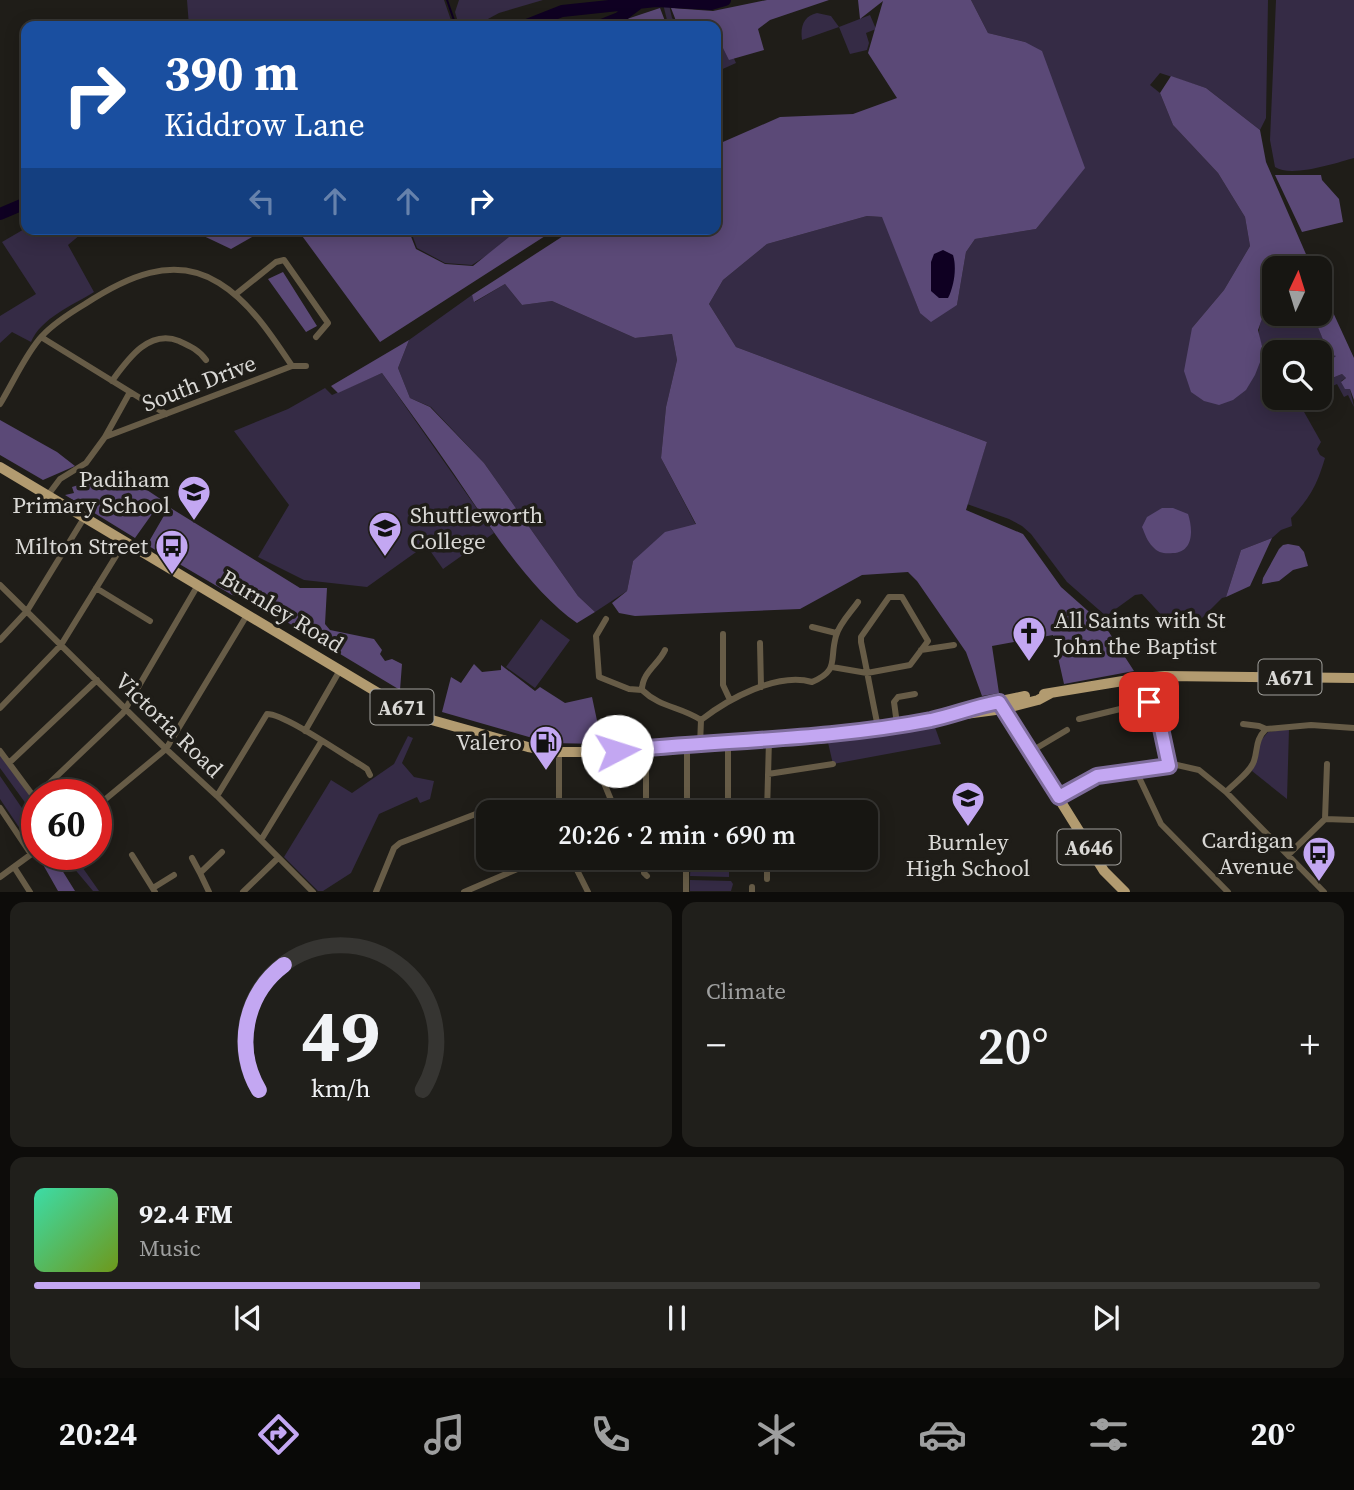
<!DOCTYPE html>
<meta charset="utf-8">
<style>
body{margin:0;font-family:"Source Serif 4",serif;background:#201f1b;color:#f1f3f6;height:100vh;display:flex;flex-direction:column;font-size:26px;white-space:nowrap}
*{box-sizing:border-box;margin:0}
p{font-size:23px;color:#9e9f9f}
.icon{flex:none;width:38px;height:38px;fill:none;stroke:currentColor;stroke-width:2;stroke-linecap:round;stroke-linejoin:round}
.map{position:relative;height:892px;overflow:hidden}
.sheet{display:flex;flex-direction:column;gap:10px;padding:10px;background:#0d0c0a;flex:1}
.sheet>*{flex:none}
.guide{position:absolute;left:21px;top:21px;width:700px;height:214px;border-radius:14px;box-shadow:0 4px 18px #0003,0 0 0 2px #363532;background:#1a4fa0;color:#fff;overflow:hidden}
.needle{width:46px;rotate:4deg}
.fabs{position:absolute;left:1262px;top:256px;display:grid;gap:14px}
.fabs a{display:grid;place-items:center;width:70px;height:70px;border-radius:14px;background:#171612;box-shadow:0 4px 18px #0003,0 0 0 2px #363532;font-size:35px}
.speed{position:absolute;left:21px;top:779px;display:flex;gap:14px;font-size:35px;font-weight:700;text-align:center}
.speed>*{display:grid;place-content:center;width:91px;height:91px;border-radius:50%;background:#171612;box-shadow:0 4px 18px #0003,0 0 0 2px #363532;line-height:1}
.speed .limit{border:10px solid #d22;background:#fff;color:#111}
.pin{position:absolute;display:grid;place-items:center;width:60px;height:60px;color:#fff;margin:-30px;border-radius:14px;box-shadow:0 4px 10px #0006}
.me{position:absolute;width:77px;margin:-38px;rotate:85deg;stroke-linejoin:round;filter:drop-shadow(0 0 5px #0008)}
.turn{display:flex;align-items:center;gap:24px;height:147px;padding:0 28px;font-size:32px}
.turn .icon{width:91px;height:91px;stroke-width:2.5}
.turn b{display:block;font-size:49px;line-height:60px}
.lanes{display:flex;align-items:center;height:66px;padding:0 28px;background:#0003;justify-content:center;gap:35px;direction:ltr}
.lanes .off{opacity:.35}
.big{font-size:52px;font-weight:600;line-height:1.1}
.sheet .tile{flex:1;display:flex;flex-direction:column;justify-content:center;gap:10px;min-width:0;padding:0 24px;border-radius:14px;background:#201f1b}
.sheet .dial{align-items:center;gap:0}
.dial svg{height:182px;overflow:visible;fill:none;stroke:#363532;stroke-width:7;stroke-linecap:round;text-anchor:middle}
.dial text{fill:#f1f3f6;stroke:none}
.song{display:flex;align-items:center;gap:21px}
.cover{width:84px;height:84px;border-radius:10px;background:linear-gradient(135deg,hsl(160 70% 55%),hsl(80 70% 35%))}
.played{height:7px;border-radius:4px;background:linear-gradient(90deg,#c3a7f2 30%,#363532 30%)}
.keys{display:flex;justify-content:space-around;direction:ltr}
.heat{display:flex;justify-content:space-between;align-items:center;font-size:38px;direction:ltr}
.sheet .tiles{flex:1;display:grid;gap:10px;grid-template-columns:1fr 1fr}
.tile:last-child{grid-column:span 2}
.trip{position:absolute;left:476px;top:800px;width:402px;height:70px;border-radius:14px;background:#171612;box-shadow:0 4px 18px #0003,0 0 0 2px #363532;font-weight:600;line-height:70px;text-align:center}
.dock{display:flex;height:112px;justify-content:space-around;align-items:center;background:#090907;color:#9e9f9f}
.dock .icon{width:49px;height:49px}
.dock .current{color:#c3a7f2}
.dock b{font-size:32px;color:#f1f3f6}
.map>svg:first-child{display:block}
</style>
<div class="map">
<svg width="1354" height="892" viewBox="0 0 1354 892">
<rect width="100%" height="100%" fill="#1f1d18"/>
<path fill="#352b45" d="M187,0H444L453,26H189Z
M459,0H543L499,13L475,26H459L455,12Z
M662,0H668L672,18L680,26H652L667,20Z
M971,0H1268L1266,118L1260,130L1206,88L1160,73L1150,85L1160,93L1173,125L1218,173L1245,217L1250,246L1224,290L1192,328L1262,346C1255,331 1261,313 1274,302V313H1312L1329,353L1337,356L1320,368V352H1274V397H1310L1299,403L1321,442L1317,449L1320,455L1325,458C1317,485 1310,498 1291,518L1292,526L1281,530L1272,538L1241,550L1226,597L1222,598L1199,621L1186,616L1177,622L1164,618L1142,594L1135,595L1106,616L1067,582L1031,534L1022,526L1009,519L967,504L987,442L736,347L709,304L723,280L767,244L867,216L883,217L920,313L957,305L966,252L975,239L1036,229L1084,168L1025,42L988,33Z
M1276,0H1354V158C1336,163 1291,178 1275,167L1270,140Z
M817,13L831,16L839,27L870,15L876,29L866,33L869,43L867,50L850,54L839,27L802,40C800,26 804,16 817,13Z
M727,43L736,63L716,72V48Z
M26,228L87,229L68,245L94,292C73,305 41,318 31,342L12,332L0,343V316L36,294L2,242Z
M410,229H527L472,265L445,263L417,248Z
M505,284L522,305L552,301L635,338L672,334L677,360L666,407L661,458L696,525L633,561L627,591L595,612L578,596L484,463L431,407L410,398L398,368L409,340L472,295L475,302Z
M382,373L494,533L443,569L426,545L367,587L304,580L258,557L289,505L234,431L288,409L325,388L332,395Z
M1342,374L1346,378L1341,381L1350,389L1354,407L1348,395L1344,397L1337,384L1320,392V383Z
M541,619L570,640L535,688L506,667Z
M932,719L941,744L833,764L826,734Z
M1289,729L1287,799L1252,771L1259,743L1268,732Z
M408,736L413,738L402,763L414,777L434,781L430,799L420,803L417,797L379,814L351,873L323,891H318L284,857L331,780L352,793L394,764Z
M0,755L37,804V819L0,768Z
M0,776L37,830V847L33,848L0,799Z
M62,854H73L99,891H93Z
M691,858H729V877L690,876Z
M690,880L731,881L733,884L731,891H690Z"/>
<path fill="#5b4977" d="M767,0H829L770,20L758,29L764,50L729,60L723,48L716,50V26H678L671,8L713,11Z
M858,0H971L988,33L1025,42L1042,51L1085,168L1036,229L975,239L966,252L957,305L931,322L920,313L882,217L867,216L767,244L723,280L709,304L736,347L987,442L966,510L1023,534L1061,587L1105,626L1134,671L1064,684L1053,635L992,646L999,693L982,696L966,652L917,581L908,572L862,575L800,609L635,616L619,613L612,603L627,591L633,561L665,532L696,524L661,458L666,407L677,360L672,334L635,338L552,301L522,305L505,284L474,302L472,295L574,229H716V145L780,117L853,114L897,98L868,53L883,1L860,19Z
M660,8L665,21L650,26H606Z
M1171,76L1206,88L1260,130L1266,162L1312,268H1274V302L1263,316L1258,330L1262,346V357L1255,375L1246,390L1233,400L1219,405L1204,401L1191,392L1184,371L1192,328L1224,290L1250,246L1245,217L1218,173L1173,125L1160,93Z
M1275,175H1321L1322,180L1339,199L1343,222L1302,232Z
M157,229H266L231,249L191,230Z
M297,229H408L416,249L445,264L473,266L519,229H556L380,342Z
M283,272L317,326L306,332L268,279Z
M1320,284L1354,358V400L1350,389H1345L1341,382L1346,378L1342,374L1320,383V368L1336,356L1329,354L1312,313H1320Z
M409,340L398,368L410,398L430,407L484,463L578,596L595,612L577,623C531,592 486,521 454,474C431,440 406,407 382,373L338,393L331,386Z
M0,420L57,452L75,466L43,480L0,455Z
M120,472L162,500L135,538L65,495L74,493L72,487Z
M169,507L300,588H327L325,624L330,630L374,639L382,650L380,654L385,661L392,659L402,664L400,690L247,598L232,595L147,545Z
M1162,508H1173L1188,514C1193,529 1194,552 1173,553C1165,554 1158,553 1153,547C1147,541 1145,534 1142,527L1147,517Z
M1272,538L1250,586L1226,597L1241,550Z
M1288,544L1299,546L1304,552L1308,566L1293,570L1279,581L1262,584L1263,578L1279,549L1283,545Z
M474,664L482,672L501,670V665L535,691L540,687L565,703L592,697L602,744L550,743L442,712L451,677L461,683Z
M37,854H52L75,891H58Z"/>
<path fill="#0f0022" d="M943,250L953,255C957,268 954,286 948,298H939L931,291V262L934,254Z"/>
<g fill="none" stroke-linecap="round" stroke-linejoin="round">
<path stroke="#0f0022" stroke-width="2" d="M447,0L456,26"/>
<path stroke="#0f0022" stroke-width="12" d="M524,26L562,11L656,1L711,4L725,0
M599,26L619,18L639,3
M0,214L26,203"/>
<path stroke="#675c47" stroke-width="6" d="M236,294L276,262L284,260L328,323L316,337
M41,337L166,414
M112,381C128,359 149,329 179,341C190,346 199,350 206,360
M0,404C13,383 26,353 42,336C54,323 70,313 85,304C125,278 173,254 219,283C250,302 272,336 292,366
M105,437L292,366H306
M48,495L60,479L86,463L105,437L130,392
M0,585L166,749L217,796L313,892
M96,588L150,621
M606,619L596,636L599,677L629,689L642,690
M812,627L836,633
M723,634V685L730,700
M0,640L27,611L84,518
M760,643L761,687
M921,650L954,645
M832,667L867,673L910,665L928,641L902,597H889L861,637V642C867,670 872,699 878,727
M642,690C661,708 679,706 701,720
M642,690C642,672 659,664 665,650
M0,708L61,645L124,543
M1079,719L1149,702L1156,705L1169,766
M897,724L894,702L898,697L915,694
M1243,724L1259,726L1266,729
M305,731L340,670
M700,745L701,720C728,699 777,672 812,682C840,670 829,660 836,636C839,624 851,612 858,602
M0,751L37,801
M617,751V737L621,732H628L646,748V812
M559,752V812
M604,752V783L616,812
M1030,752L1067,730
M9,763L97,680
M1136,771L1161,824L1228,892
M768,774L833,764
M1226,792C1234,783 1250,773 1254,761C1258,749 1255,740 1266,729L1311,725L1354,728
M38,794L123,713L198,585
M217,796L267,714C285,714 342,754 361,765L367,769L370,775
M1059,797L1097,776L1177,765L1199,770L1226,792L1324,892
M96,807L166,749L247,615
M0,808L31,854
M687,812V746
M728,812V744
M767,812L769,740
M1325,819L1327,764
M261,840L321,742
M132,855L155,892
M1288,855L1325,819L1354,820
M192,858L200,873
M513,858L517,868
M571,858L588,892
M645,858L644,873L647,876
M686,858V892
M767,858V879
M14,867L30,892
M0,877L37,850
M752,887V892
M153,888L174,875
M209,892L200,873L222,852
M243,892L278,858
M376,892L394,848L400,843L481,812L488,813
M464,892L543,858"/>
<path stroke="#b29b70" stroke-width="10" d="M0,467L400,706L421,717L528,747L559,752H604L769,740L1003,709L1038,700L1051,693
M1044,694L1141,678L1165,676L1354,678
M1000,704L1104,871L1125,892
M982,705L1025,696"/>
</g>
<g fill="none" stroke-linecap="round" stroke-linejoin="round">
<defs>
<path id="route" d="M617,751C722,740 828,740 931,720C954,715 976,706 999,702L1059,797L1097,776L1169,766L1156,705L1149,702"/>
</defs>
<use href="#route" stroke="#7f6d9d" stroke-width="18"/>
<use href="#route" stroke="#c3a7f2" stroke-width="12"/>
</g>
<defs>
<symbol id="school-pin" viewBox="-11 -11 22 30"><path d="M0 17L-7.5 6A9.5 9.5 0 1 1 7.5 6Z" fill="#c3a7f2" stroke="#1f1d18"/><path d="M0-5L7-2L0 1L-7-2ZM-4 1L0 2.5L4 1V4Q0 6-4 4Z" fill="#111"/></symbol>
<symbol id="bus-pin" viewBox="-11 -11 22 30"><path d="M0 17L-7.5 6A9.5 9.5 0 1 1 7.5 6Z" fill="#c3a7f2" stroke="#1f1d18"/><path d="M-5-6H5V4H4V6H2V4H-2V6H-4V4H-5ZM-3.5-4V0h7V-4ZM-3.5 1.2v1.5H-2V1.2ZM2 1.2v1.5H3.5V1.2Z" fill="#111"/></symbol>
<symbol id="church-pin" viewBox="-11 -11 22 30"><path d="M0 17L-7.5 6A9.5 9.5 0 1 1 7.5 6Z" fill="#c3a7f2" stroke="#1f1d18"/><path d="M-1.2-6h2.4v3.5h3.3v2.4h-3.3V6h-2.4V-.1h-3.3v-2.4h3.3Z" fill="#111"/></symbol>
<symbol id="fuel-pin" viewBox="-11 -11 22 30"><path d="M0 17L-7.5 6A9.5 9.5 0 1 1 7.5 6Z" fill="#c3a7f2" stroke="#1f1d18"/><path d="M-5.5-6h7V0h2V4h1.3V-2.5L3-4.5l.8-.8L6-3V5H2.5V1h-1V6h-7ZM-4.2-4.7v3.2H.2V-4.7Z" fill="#111"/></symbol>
</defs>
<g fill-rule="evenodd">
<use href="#school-pin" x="175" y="473" width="38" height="52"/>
<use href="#school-pin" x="366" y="509" width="38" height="52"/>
<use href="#bus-pin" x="153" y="527" width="38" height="52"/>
<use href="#church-pin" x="1010" y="614" width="38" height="52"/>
<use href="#fuel-pin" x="527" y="723" width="38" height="52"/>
<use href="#school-pin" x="949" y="779" width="38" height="52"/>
<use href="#bus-pin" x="1300" y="834" width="38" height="52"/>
</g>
<g text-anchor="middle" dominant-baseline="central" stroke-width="7" stroke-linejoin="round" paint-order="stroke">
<g fill="#1f1d18" stroke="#a1a09c" stroke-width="2">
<rect x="1258.5" y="659.5" width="63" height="35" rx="5"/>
<rect x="370.5" y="689.5" width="63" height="35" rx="5"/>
<rect x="1057.5" y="829.5" width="63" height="35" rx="5"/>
</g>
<g font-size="21" font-weight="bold" fill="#d9d8d5">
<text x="1290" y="677">A671</text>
<text x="402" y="707">A671</text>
<text x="1089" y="847">A646</text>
</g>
<g font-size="23" fill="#d9d8d5" stroke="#1f1d18">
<text transform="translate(199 383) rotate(-21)">South Drive</text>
<text transform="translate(282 611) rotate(31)">Burnley Road</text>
<text transform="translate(169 725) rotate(44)">Victoria Road</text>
</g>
<g font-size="23" fill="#d9d8d5" stroke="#1f1d18" text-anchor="end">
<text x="170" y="479">Padiham<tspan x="170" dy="26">Primary School</tspan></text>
<text x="410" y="515" text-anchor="start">Shuttleworth<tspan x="410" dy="26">College</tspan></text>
<text x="148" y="546">Milton Street</text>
<text x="1054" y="620" text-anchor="start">All Saints with St<tspan x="1054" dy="26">John the Baptist</tspan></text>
<text x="522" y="742">Valero</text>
<text x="1294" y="840">Cardigan<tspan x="1294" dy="26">Avenue</tspan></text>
<text x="968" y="842" text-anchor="middle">Burnley<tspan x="968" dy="26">High School</tspan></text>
</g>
</g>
</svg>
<div class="fabs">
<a><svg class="needle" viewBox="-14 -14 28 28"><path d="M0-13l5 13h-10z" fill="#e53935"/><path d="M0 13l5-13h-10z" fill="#9e9f9f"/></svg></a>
<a><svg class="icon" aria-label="search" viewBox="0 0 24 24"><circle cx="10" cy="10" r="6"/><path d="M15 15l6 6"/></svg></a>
</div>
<div class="speed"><div class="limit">60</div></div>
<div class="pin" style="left:1149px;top:702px;background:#d93025"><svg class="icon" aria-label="arrive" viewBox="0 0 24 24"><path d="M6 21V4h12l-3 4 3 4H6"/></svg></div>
<svg class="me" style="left:617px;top:751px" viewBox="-20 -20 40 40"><circle r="19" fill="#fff"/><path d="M0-13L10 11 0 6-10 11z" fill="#c3a7f2"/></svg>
<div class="trip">20:26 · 2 min · 690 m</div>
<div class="guide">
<div class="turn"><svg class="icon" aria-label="right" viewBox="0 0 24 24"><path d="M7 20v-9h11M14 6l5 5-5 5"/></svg><div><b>390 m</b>Kiddrow Lane</div></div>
<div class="lanes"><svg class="icon off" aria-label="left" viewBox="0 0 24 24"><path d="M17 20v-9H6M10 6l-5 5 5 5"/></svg><svg class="icon off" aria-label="ahead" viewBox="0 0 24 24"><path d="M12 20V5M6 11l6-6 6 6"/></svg><svg class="icon off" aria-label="ahead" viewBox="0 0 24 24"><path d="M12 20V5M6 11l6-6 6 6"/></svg><svg class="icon" aria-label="right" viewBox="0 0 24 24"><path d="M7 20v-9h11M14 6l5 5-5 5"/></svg></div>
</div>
</div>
<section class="sheet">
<div class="tiles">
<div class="tile dial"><svg viewBox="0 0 100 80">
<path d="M14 69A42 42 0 1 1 86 69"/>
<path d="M14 69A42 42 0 0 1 25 14" stroke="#c3a7f2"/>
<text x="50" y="56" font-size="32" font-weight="700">49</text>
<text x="50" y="72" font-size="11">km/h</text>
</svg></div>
<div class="tile"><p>Climate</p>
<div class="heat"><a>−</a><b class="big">20°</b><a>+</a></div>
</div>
<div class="tile">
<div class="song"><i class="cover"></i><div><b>92.4 FM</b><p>Music</p></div></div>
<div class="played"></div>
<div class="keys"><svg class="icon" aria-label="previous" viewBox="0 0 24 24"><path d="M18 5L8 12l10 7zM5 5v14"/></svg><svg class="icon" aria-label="pause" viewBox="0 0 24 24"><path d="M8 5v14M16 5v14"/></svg><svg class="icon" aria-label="next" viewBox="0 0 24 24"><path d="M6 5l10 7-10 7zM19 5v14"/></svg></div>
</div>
</div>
</section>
<nav class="dock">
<b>20:24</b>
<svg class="icon current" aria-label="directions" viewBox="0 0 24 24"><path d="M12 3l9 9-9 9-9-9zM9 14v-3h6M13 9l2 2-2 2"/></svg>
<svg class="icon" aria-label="music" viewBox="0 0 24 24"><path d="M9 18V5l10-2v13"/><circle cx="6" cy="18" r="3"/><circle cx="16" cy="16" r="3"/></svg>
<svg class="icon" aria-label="phone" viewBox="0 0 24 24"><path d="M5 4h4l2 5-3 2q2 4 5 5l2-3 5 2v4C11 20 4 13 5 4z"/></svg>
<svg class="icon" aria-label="climate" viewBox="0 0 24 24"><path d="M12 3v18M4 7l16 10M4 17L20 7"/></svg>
<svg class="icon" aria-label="car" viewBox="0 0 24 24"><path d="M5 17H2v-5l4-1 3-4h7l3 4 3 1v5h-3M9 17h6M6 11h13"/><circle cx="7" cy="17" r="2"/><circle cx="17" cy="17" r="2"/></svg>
<svg class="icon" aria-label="filters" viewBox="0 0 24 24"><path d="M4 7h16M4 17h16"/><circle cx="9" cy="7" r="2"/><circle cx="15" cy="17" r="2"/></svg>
<b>20°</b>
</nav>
